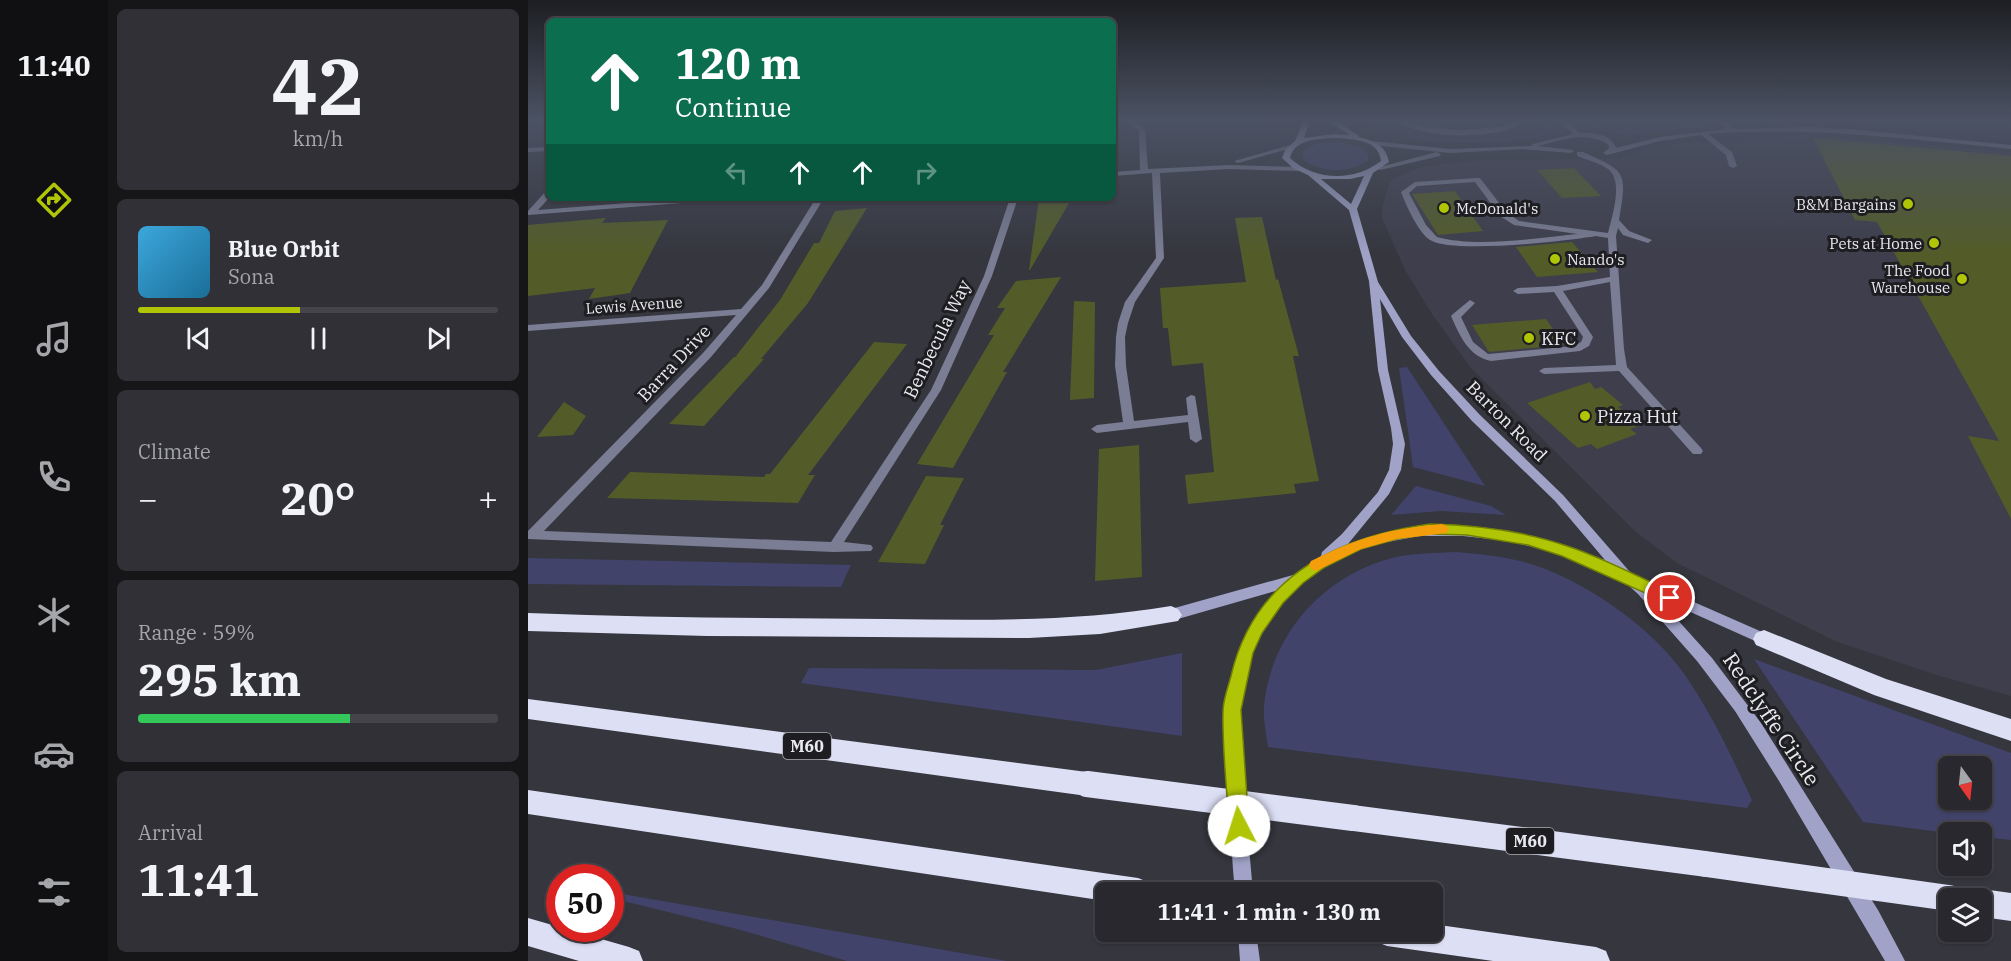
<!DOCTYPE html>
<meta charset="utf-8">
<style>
body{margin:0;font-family:"IBM Plex Serif",serif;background:#303036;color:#f1f3f6;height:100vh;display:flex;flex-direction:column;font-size:22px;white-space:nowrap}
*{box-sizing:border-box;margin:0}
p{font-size:20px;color:#a5a6aa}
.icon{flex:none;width:33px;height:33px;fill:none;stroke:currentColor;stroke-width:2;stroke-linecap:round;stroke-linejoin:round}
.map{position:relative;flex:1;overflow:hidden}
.panel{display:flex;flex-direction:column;gap:9px;padding:9px;background:#161619;width:420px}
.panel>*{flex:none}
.hud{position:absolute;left:18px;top:18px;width:570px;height:183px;border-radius:9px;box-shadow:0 2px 4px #0004,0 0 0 2px #44444a;background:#0b6e4f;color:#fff;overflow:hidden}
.needle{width:39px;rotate:165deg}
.buttons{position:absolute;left:1410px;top:756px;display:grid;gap:12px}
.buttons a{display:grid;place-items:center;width:54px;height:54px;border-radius:9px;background:#28282e;box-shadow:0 2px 4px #0004,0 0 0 2px #44444a;font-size:30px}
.speed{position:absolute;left:18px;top:864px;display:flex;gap:12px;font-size:30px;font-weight:700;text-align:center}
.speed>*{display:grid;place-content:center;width:78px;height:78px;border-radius:50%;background:#28282e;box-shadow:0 2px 4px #0004,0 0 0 2px #44444a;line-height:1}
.speed .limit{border:9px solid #d22;background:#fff;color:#111}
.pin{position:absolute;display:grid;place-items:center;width:51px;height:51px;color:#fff;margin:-26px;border:3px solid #fff;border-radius:50%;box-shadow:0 2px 6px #0007}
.me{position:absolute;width:66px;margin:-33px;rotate:355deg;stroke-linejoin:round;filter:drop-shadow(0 0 4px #0008)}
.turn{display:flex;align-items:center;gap:21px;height:126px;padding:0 30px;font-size:27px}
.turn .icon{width:78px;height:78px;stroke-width:2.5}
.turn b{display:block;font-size:42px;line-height:51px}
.lanes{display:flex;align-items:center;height:57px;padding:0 30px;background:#0003;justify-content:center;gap:30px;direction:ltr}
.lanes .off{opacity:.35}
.big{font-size:45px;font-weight:700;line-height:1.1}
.panel .card{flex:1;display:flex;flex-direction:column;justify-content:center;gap:9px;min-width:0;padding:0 21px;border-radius:9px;background:#303036}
.panel .dial{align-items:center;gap:0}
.dial b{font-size:78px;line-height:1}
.song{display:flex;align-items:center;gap:18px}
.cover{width:72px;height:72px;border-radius:9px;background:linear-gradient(135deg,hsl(200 70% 55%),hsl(200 70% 35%))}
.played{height:6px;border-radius:3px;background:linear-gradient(90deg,#afc506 45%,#44444a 45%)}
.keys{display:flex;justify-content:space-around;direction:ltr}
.heat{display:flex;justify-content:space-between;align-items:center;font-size:33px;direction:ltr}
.charge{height:9px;border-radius:4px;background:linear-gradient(90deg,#34c759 59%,#44444a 0)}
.trip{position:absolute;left:567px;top:882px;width:348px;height:60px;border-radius:9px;background:#28282e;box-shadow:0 2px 4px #0004,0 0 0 2px #44444a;font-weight:700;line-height:60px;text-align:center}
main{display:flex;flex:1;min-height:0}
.menu{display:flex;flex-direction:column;width:108px;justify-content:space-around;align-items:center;background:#101012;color:#a5a6aa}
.menu .icon{width:42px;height:42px}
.menu .current{color:#afc506}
.menu b{font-size:27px;color:#f1f3f6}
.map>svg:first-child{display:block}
</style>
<main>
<nav class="menu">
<b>11:40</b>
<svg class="icon current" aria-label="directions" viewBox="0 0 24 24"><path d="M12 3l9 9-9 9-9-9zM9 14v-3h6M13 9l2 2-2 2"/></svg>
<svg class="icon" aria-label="music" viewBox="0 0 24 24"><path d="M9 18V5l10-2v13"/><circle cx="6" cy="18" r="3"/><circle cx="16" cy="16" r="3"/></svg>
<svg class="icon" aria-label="phone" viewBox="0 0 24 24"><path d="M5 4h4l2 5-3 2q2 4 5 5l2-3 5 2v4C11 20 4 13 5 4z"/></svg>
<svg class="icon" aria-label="climate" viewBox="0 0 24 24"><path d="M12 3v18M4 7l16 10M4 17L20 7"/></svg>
<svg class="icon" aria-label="car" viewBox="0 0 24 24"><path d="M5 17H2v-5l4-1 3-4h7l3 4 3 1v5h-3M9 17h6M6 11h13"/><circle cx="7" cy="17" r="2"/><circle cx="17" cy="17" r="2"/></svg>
<svg class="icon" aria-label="filters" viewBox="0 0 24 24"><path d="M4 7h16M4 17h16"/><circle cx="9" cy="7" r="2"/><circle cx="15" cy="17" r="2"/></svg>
</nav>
<section class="panel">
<div class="card dial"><b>42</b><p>km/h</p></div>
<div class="card">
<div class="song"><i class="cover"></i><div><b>Blue Orbit</b><p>Sona</p></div></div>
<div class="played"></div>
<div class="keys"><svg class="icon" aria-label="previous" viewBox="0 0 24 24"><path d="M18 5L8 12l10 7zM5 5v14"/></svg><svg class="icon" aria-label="pause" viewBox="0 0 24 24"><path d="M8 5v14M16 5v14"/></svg><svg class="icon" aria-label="next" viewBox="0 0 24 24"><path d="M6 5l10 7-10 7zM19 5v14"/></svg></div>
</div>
<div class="card"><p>Climate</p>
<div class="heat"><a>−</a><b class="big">20°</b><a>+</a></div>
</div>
<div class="card"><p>Range · 59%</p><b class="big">295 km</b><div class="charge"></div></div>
<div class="card"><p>Arrival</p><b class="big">11:41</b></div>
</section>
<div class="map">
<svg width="1483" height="961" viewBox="0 0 1483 961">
<rect width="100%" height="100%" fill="#35363e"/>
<path fill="#3e3e4c" d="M834,120H1292L1135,130L1081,132L1064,128L1026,130L1019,134L995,139L932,142L891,140L861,134Z
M1311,120H1483V139L1344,126Z
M1278,135L1483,152V696L1405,674L1307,641L1149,563L1108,532L943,368L904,314L877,270L854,218V210L861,183L868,177L894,167L941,161L1094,158L1115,149L1143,144Z"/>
<path fill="#41436a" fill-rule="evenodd" d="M1051,120H1059L1066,126H1073L1079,131L1176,125L1173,122L1184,126L1100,135L1074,131Z
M1011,122H1019L1026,126V130C1007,147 906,142 878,139L882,136C905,141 1002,145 1019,130L1018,124H1010Z
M812,142L832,147L841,155L840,160C824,174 789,173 774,158L776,149L791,143Z
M879,367L957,486L885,467L871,368Z
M888,486L963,506L978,515L913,511L863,515Z
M928,552C951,554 974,556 996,562C1053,577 1124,627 1157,675C1184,714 1204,757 1224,800L1219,808L740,747C738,734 735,719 736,706C743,634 795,576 864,558C885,553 907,553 928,552Z
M0,558L323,565L313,587L0,584Z
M654,653V736L273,683L281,668L568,670Z
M1226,659L1483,753V840L1454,837V832L1420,833L1335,822ZM1420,766H1454V800H1420Z
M83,892L479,961H319L209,929L83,898Z"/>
<path fill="#535c28" d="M1285,138L1483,156V519L1440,436L1471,441L1349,222L1327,220Z
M1046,168L1073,196L1034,198L1009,170Z
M927,191L955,231L910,235L884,194Z
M511,198H544L502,270H501Z
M339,208L280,303L233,359H236L176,426L141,424L206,357H209L208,356L252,300L286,243H291L307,211Z
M734,217L748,280L750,279L771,356H765L791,481L766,484L768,493L660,504L657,475L686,472L675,363L644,366L640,328H635L632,288L718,282L707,218Z
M78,218L74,223L140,220L102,293L61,299L67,288L0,296V225Z
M1044,242L1070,272L1009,277L988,247Z
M533,277L475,372H479L425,468L389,464L466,335H460L477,308H469L488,281Z
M546,301L567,302L566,398L542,400Z
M1018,319L1036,345L961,352L944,325Z
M346,342L379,344L280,475H287L270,503L79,498L102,472L236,477L238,474H242Z
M1062,382L1067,389L1073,387L1095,405L1090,407L1113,425L1102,429L1109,434L1069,449L1063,444L1050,448L999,403Z
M36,402L58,416L45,435L9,437Z
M611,445L614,577L567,581L571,449Z
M398,476L436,478L412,525H416L397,564L350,562Z"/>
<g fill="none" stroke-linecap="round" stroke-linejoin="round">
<path fill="#7a7d93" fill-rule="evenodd" d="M868,120H876L895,127L934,130L973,127L991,120H999C975,141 892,140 868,120Z
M1031,120H1038L1052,133C1064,132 1083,134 1088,148L1132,137L1199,129L1188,120H1195L1207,129L1282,127L1332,130L1483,145V149C1382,139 1281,126 1180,134L1204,152L1209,166L1205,168L1201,166L1198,155L1173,135L1132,141L1079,155L1075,153L1081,148L1080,144C1057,131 1034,140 1010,146L1045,150V152L1043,153L994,149L922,153L844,145L841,143L844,141L922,149L1004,146L1005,144L1045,134Z
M1110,120H1116V121L1113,123Z
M909,152L913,154L912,156L852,170L848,168Z
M1049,152H1055C1099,172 1099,171 1091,220L1101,231L1124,240L1120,243L1095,235L1090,228L1088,236L1096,349L1099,367L1173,448L1175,451L1173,454H1165L1091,371L1016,374L1011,371L1016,368L1088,365L1082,282L1035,291L1065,337L1061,346L1052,351L963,361C940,356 932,336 923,316L925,314L942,300L947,303L933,317L945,342L960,354L1046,346L1053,342L1055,337L1026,292L990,294L985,291L990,288L1029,286L1082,277L1080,238L1068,236C1039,241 924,254 902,240C890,232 878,205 873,192L887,182L949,178H952L978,212L991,221L1080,233C1084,216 1096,181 1080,169C1072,163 1059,160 1049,156ZM947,182L972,216L986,225L1050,234C1009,238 948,248 909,237L898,225L881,193L889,186Z"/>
<path fill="#7a7d93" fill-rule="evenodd" d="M598,120H605L617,130L620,169L701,165L771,167L775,169L771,171L701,169L632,173L636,258L607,302L600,323L597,337L598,366L606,421L660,415L658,398L663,395L667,396L674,439L668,443L662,439L660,422L569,433L563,429L569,425L595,422L587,366L588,337L590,323L597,302L628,258L624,173L585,176V172L612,170L611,131Z
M762,145L765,147L764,148L710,163L706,161Z
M21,147V151L0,152V148Z
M18,191H21V198L10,210L163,198H197L193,200L0,215V211Z
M288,198H296L241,288L183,357L16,531L303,542L403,390L456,276L482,198H490L464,276L413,390L316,542L343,545L345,548L343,551L306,552L0,539V531L175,353L208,315L0,331V325L213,309L234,285Z"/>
<path fill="#a0a3c7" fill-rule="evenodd" d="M776,120H782L776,138L806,134L822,135L798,120H806L830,135L831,137C846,141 858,145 861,162L845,173L829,209L850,282L883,336L911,371L952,415L1035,495L1102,572L1109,577L1241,635L1243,639L1241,643L1236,645L1129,597L1184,658L1233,723L1350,910L1377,961H1357L1251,781L1207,711L1169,661L1110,594L1100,585L1085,575L1024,552L981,541L935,536H891L849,544L812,557L776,581L746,613L724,652L718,668L712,704L713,758L725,892H707C704,864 703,834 701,805C694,724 690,653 751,590L643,621L638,619L636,615L638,611L643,609L765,575L793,556L794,552L814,534L850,492L861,470L865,444L863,428L850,370L841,281L821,210L780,175L765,168L754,158L757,150L767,141ZM806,138C824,139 851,139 853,161C826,182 787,181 762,158C766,139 790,139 806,138ZM836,176L823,204L793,179H822ZM852,299L874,337L903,375L944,421L1027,501L1077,560C995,527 904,513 820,544L861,494L873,470L877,444L860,370Z
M710,932H728L732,961H712Z"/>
<path fill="#dddff5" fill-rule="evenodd" d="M643,606L650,609L654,615L650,621L572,634L501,638L179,636L0,631V613C119,618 239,618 358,619C454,620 548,622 643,606Z
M1236,630L1358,679L1483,719V741L1346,695L1228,645L1225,639L1228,633Z
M0,699L559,772L568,776L571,784L568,792L559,796L0,719Z
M0,790L610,878L620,882L624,892H578V901L0,814Z
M825,805L1178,851L1187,855L1191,864L1187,873L1178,877L825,831L816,827L812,818L816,809Z
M1454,889L1483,893V921L1454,917V898H1442L1444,893Z
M0,918L101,947L111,951L115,961H51L0,946Z
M904,924L1068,947L1078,951L1082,961H965L859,946L849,942L845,932H904Z"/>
<path stroke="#dddff5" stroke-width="26" d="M559,784L825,818
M1178,864L1421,898"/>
</g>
<linearGradient id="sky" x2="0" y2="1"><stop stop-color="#1d1e22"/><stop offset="0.47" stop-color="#4b5263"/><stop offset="1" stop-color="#4b5263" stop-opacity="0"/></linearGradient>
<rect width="1483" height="255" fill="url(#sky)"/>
<path fill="#afc506" stroke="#728004" stroke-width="1.5" d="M902,524C950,525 997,531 1042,547C1078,559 1112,578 1147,593L1149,598L1147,602L1142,604L1034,556L1000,545L939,535L902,534L869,539L833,549L797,567L775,583L755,603L734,633L725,653L713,710L721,826L718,832L711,835L704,832L701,826C699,788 694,749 695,711C695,700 700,687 703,676C726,576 809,537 902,524Z"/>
<path fill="#f59e0b" d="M914,524L919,526L921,529L919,533L869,539L833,549L788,571L783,569L781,565L783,561C832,537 860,529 914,524Z"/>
<g fill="#afc506" stroke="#1e1e22" stroke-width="2">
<circle cx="1380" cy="204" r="6"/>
<circle cx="916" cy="208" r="6"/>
<circle cx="1406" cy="243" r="6"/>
<circle cx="1027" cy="259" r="6"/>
<circle cx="1434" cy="279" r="6"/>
<circle cx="1001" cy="338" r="6"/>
<circle cx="1057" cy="416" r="6"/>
</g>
<g text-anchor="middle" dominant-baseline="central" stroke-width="6" stroke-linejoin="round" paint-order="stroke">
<g font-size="15" fill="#e9eaef" stroke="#1e1e22" text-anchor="end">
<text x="1368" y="204">B&amp;M Bargains</text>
<text x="928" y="208" text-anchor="start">McDonald's</text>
<text x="1394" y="243">Pets at Home</text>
<text x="1039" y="259" text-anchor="start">Nando's</text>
<text x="1422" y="270">The Food<tspan x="1422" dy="17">Warehouse</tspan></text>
</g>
<g font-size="15" fill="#e9eaef" stroke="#1e1e22">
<text transform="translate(106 305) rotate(-4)">Lewis Avenue</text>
</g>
<g fill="#1e1e22" stroke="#acadb2" stroke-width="1.5">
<rect x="255" y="733" width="48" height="26" rx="4.5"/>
<rect x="978" y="828" width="48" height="26" rx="4.5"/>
</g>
<g font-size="16" font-weight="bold" fill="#e9eaef">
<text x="279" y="746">M60</text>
<text x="1002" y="841">M60</text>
</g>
<g font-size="18" fill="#e9eaef" stroke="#1e1e22" text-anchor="start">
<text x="1013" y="338">KFC</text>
<text x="1069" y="416">Pizza Hut</text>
</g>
<g font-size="18" fill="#e9eaef" stroke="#1e1e22">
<text transform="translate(409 339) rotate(-64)">Benbecula Way</text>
<text transform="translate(146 363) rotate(-47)">Barra Drive</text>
<text transform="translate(979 421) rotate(45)">Barton Road</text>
</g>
<g font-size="21" fill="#e9eaef" stroke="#1e1e22">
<text transform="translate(1244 719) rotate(56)">Redclyffe Circle</text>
</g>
</g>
</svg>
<div class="buttons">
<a><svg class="needle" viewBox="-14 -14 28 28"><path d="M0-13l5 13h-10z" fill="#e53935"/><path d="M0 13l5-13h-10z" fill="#a5a6aa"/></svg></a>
<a><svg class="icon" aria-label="sound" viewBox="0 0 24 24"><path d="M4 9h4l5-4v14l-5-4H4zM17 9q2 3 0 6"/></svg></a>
<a><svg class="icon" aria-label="layers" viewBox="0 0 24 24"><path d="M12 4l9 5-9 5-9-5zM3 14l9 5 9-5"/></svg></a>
</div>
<div class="speed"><div class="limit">50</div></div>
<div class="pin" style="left:1142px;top:598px;background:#d93025"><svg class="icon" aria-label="arrive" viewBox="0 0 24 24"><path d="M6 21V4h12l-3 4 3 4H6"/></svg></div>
<svg class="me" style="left:711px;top:826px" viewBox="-20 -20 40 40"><circle r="19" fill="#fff"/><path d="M0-13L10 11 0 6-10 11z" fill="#afc506"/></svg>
<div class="trip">11:41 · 1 min · 130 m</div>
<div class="hud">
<div class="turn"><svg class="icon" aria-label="ahead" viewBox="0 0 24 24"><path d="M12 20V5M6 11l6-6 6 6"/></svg><div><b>120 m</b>Continue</div></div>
<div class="lanes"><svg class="icon off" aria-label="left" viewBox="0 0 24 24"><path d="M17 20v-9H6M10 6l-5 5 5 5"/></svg><svg class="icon" aria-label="ahead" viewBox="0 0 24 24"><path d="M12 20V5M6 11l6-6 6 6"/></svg><svg class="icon" aria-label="ahead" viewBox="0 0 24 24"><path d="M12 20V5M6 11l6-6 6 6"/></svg><svg class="icon off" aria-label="right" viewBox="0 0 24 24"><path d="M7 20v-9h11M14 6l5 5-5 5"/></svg></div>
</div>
</div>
</main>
